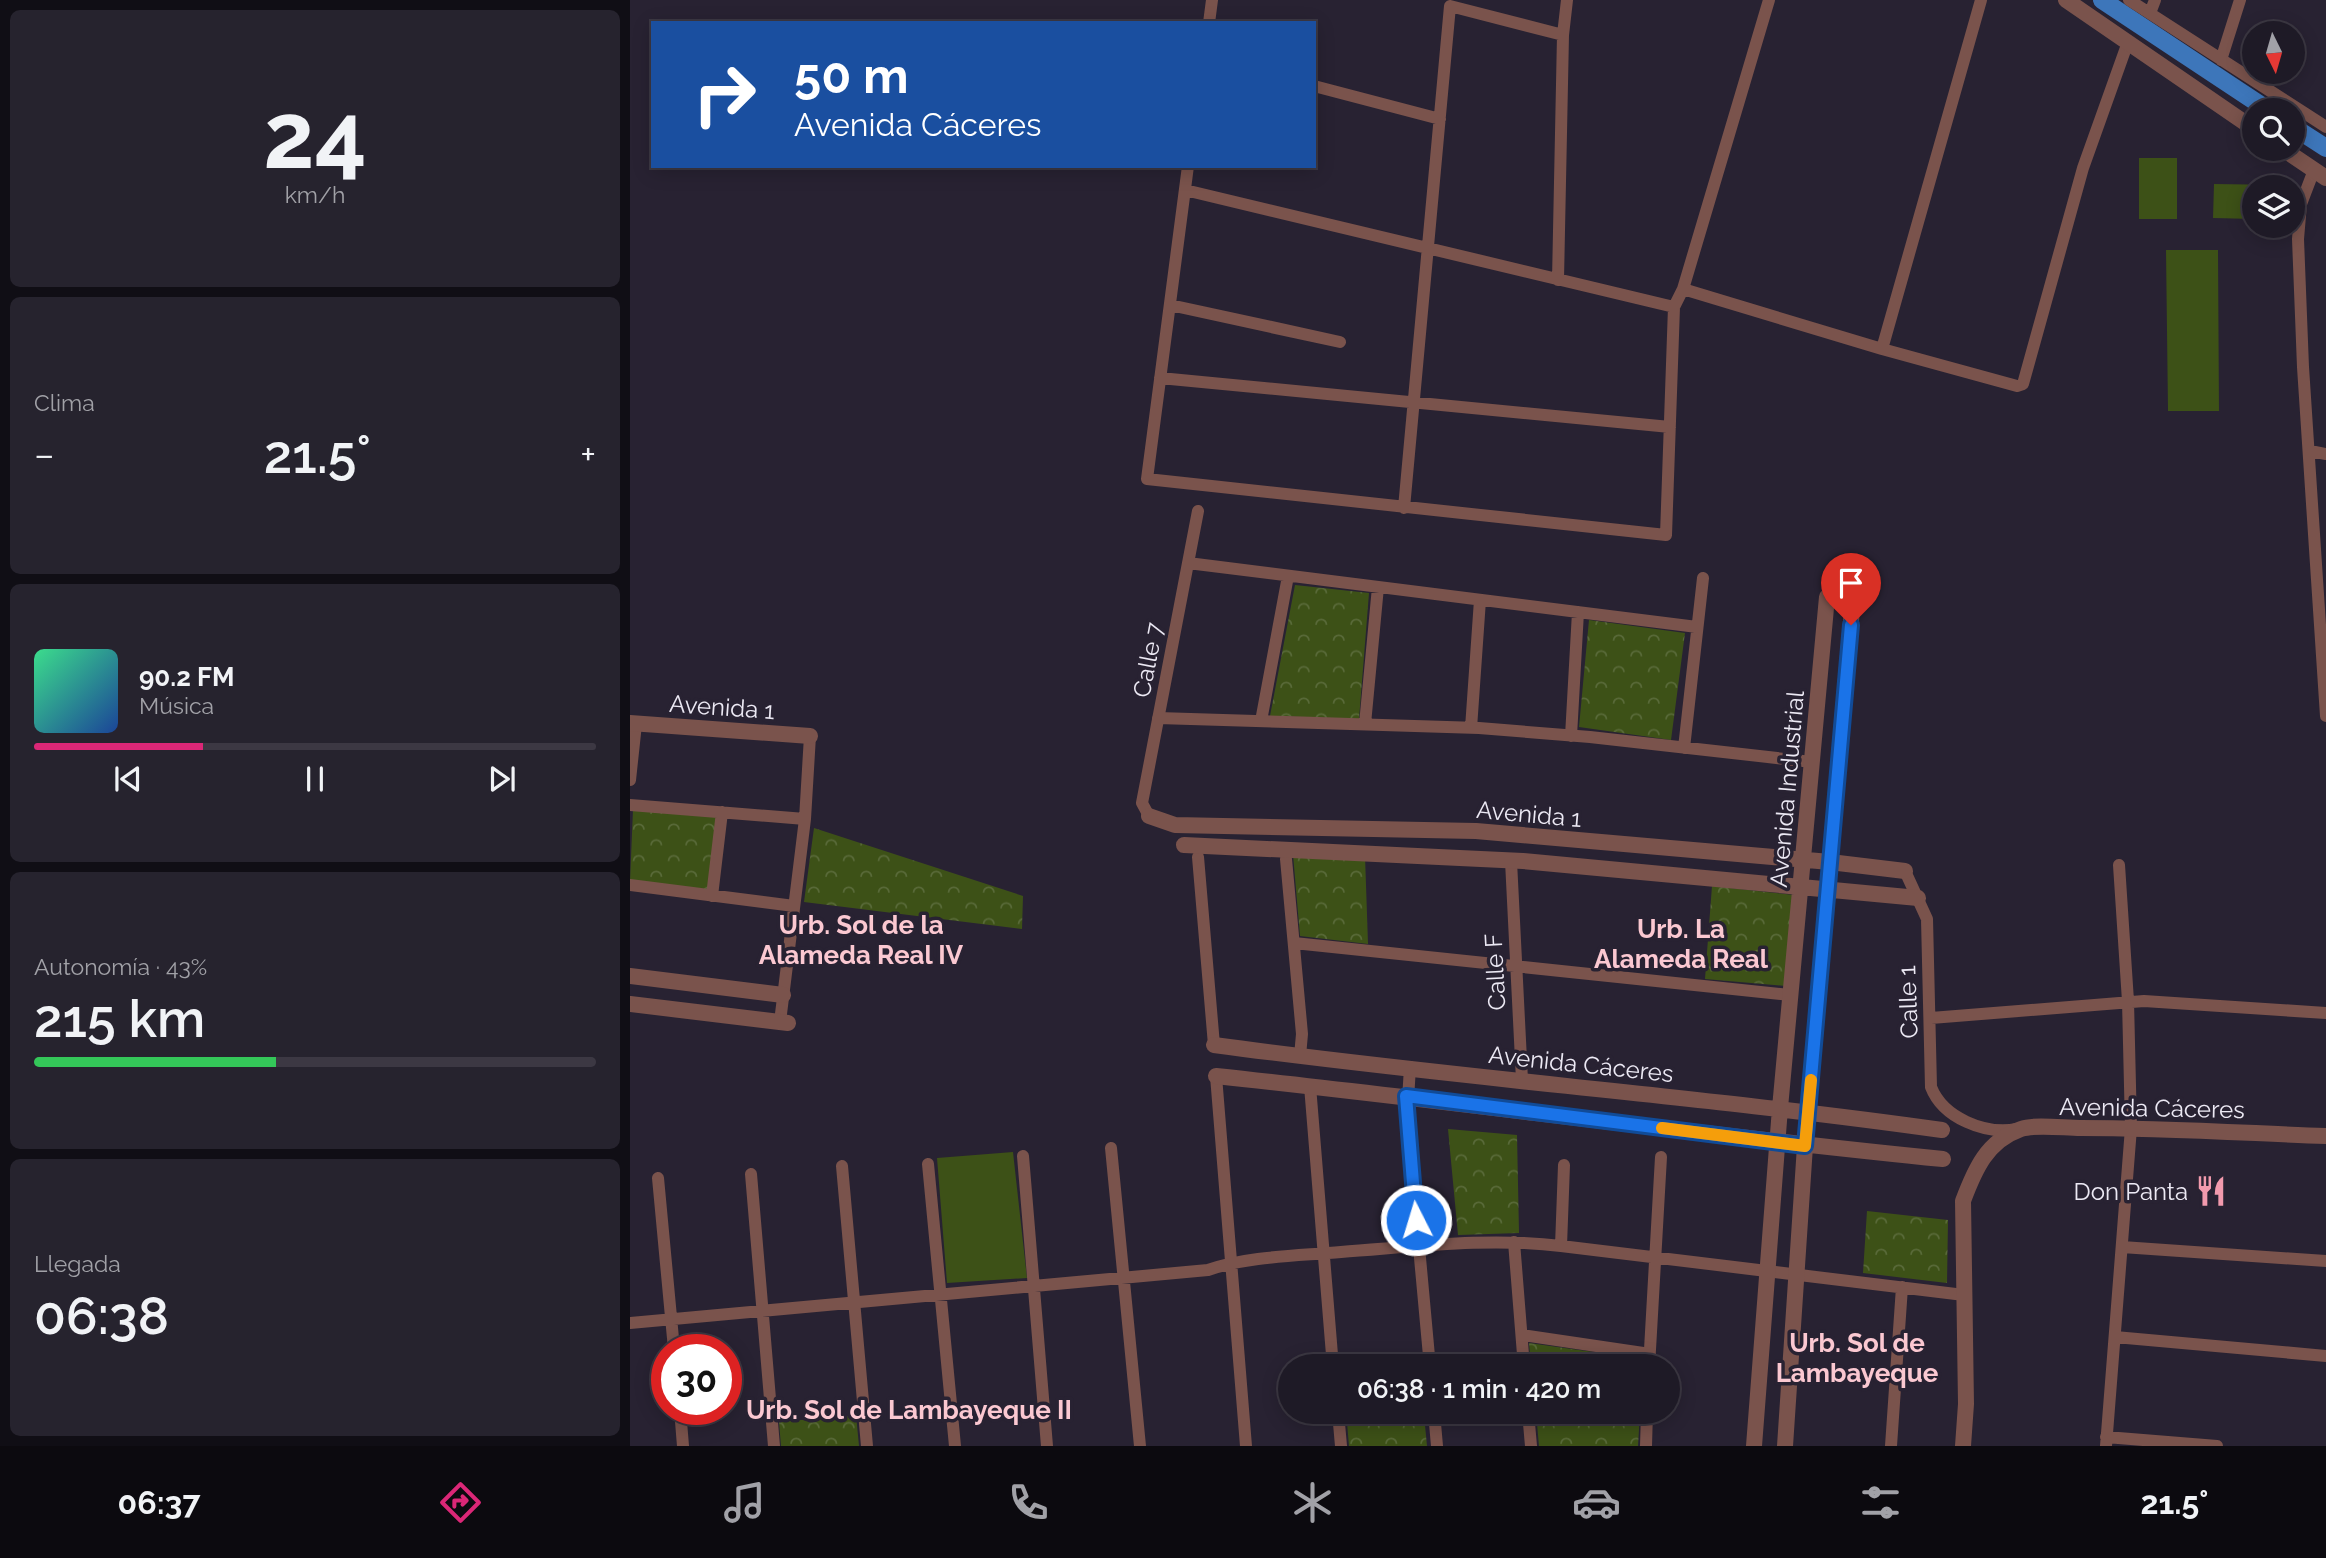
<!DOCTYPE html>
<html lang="es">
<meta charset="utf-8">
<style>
body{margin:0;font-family:Raleway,sans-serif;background:#26232e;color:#f1f3f6;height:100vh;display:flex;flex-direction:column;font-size:26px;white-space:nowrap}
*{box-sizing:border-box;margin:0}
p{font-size:23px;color:#a1a1a7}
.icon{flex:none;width:38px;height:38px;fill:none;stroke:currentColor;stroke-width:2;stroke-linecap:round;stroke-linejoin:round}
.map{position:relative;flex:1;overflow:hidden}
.side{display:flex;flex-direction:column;gap:10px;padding:10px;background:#100e15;width:630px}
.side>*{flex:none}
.hud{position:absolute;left:21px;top:21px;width:665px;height:147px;border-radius:0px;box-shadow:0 4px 18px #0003,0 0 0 2px #3c3843;background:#1a4fa0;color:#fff;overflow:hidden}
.needle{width:46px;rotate:175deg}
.tools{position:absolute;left:1612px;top:21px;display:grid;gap:14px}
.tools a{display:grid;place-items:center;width:63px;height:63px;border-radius:50%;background:#1e1a26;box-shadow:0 4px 18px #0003,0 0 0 2px #3c3843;font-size:35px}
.speed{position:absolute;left:21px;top:1334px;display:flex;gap:14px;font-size:35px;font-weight:700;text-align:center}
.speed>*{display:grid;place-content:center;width:91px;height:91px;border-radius:50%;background:#1e1a26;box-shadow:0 4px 18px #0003,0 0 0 2px #3c3843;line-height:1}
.speed .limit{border:10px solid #d22;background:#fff;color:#111}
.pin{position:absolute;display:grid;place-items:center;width:60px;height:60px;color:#fff;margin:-72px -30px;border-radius:50% 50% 50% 0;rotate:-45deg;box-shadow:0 0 7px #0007}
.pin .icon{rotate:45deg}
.me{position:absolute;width:77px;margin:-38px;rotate:355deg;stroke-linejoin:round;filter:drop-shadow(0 0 5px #0008)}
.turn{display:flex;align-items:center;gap:24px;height:147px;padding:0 28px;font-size:32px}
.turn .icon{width:91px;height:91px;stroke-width:2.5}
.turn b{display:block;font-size:49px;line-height:60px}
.big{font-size:52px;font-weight:600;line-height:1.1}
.side .widget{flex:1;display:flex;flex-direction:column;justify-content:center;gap:10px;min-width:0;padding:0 24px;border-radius:10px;background:#26232e}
.side .dial{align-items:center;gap:0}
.dial b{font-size:91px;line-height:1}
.song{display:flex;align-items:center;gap:21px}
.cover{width:84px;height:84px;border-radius:10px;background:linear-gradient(135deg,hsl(150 70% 55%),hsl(220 70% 35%))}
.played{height:7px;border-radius:4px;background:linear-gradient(90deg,#db2777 30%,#3c3843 30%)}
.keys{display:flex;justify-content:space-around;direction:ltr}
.heat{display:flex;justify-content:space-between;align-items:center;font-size:38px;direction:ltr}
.charge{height:10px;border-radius:5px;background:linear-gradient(90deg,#34c759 43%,#3c3843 0)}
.trip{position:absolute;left:648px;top:1354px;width:402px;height:70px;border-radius:35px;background:#1e1a26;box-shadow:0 4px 18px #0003,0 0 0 2px #3c3843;font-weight:600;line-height:70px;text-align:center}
.tab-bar{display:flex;height:112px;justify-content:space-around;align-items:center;background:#0c0a0f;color:#a1a1a7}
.tab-bar .icon{width:49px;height:49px}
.tab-bar .active{color:#db2777}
.tab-bar b{font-size:32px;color:#f1f3f6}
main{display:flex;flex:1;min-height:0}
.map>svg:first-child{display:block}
</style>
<main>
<section class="side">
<div class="widget dial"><b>24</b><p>km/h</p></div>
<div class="widget"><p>Clima</p>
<div class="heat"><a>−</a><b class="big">21.5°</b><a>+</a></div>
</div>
<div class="widget">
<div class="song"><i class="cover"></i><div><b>90.2 FM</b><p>Música</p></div></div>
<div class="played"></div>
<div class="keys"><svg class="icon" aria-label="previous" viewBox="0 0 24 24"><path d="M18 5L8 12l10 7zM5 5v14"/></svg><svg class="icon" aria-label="pause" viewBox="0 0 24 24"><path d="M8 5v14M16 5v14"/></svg><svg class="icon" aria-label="next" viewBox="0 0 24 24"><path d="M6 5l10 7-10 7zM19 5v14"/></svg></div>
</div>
<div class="widget"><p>Autonomía · 43%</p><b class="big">215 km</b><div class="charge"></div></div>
<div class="widget"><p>Llegada</p><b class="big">06:38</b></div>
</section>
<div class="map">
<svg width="1696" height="1446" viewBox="0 0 1696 1446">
<defs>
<pattern id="park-crowns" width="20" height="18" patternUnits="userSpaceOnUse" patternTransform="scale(1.75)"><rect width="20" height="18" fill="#3d5117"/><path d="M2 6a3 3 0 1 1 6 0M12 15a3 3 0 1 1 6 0" fill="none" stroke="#596a39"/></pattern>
</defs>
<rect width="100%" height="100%" fill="#282232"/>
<path fill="url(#park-crowns)" d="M665,585L739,593L729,719L640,716Z
M959,620L1055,633L1041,740L949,727Z
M3,810L88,817L78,891L0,881Z
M184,828L393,896L392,929L174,902Z
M663,854L735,856L738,944L670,936Z
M1082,886L1164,895L1156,986L1075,979Z
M818,1129L887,1135L889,1233L828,1235Z
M1237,1211L1318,1220L1317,1283L1233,1273Z
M899,1343L1013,1359L1012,1367H901Z
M906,1412H1010L1008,1446H909Z
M226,1415L229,1446H151L149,1422Z
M794,1415L797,1446H719L717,1422Z"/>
<path fill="#3d5117" d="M1509,158H1547V219H1509Z
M1584,184L1653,185V187H1624V219L1583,218Z
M1536,250H1588L1589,411H1538Z
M383,1152L397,1278L317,1283L307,1158Z"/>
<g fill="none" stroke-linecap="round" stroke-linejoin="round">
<path stroke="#3d76ba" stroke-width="18" d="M1472,0L1638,110
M1662,126L1696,148"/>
<path stroke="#7a534c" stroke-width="12" d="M1499,0L1696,127
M1520,13L1525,0
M579,23L582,0
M1591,60L1610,0
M684,86L810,119
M558,166L517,479L1036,535L1044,307L1053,289L1139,0
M1684,170L1671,204L1668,239L1673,367L1696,716
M555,190L1044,307
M928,280L933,35L937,0
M1053,289L1252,349L1387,386L1393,384L1453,168L1498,42
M540,305L710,342
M1252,349L1351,0
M530,378L1040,427
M1680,451L1696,454
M774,508L820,6L933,35
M558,563L1067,627
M528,718L849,728L960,737L1182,762
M631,721L658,576
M735,724L748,587
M841,728L850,600
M941,736L948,612
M1054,748L1073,578
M0,780L6,724
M0,805L175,819
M519,816L512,803L568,511
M568,857L584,1045
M656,859L672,1034L670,1056
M881,861L892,1080
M1275,871L1297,919L1301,1087C1313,1118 1355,1135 1387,1129
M0,885L164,906
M82,896L92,812
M664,943L1160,995
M1301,1018L1514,1001L1696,1013
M150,1022L175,819L180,736
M780,1067L777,1116L800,1367
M586,1076L616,1446
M680,1086L703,1367
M481,1148L510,1446
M393,1156L417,1446
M298,1164L325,1446
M212,1166L237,1446
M121,1174L144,1446
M28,1178L44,1349
M884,1242L894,1367
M931,1246L934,1165
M1492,1247L1696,1261
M0,1323L578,1270C619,1256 667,1256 711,1252C783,1247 858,1237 931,1246L1334,1295
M892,1335L1020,1354
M1485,1337L1696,1356
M1019,1367L1031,1157
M50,1409L53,1446
M708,1412L711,1446
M804,1412L807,1446
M898,1412L901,1446
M1476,1437L1587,1446
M1016,1446L1017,1412
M1261,1446L1272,1287
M1476,1446L1501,1128L1498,1001L1489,865"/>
<path stroke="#7a534c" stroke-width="16" d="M1436,0L1624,129
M1653,149L1696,178
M0,723L180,736
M519,816L545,825L846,831L1200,862L1275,871
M554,845L893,861L1288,898
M0,976L153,995
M0,1004L158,1023
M584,1045C826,1078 1070,1096 1312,1130
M586,1076C829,1102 1070,1135 1313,1159
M1124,1446L1150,1108L1197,597
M1155,1446L1175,1146L1223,598
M1333,1446L1336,1404L1333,1201C1345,1169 1357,1141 1391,1129C1405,1124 1434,1128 1450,1128C1532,1128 1614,1133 1696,1136"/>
</g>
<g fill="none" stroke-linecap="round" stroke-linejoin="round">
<defs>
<path id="route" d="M786,1220L776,1096L1175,1146L1221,625"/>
</defs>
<use href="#route" stroke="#114b97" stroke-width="18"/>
<use href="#route" stroke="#1a73e8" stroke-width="12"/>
<path stroke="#f59e0b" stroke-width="12" d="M1032,1128L1175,1146L1181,1080"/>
</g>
<defs>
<symbol id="restaurant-bare" viewBox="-9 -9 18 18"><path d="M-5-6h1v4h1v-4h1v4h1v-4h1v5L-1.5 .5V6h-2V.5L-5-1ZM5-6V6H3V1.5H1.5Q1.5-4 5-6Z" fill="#f29aad" stroke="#282232" stroke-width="2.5" paint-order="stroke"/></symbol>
</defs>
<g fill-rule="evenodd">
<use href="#restaurant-bare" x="1559" y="1169" width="44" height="44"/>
</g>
<g text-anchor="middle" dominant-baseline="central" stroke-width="7" stroke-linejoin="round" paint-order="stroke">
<g font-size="24" fill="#ece9f4" stroke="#282232">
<text transform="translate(518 660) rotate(-79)">Calle 7</text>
<text transform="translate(92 707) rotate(4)">Avenida 1</text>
<text transform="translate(1157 789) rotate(-85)">Avenida Industrial</text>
<text transform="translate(899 814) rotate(5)">Avenida 1</text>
<text transform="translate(865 972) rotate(-93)">Calle F</text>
<text transform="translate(1278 1002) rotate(-92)">Calle 1</text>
<text transform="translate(951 1064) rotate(6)">Avenida Cáceres</text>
<text transform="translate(1522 1108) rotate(1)">Avenida Cáceres</text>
</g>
<g font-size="24" fill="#ece9f4" stroke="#282232" text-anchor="end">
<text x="1558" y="1191">Don Panta</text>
</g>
<g font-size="26" font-weight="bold" fill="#fbc8d1" stroke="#282232">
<text x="231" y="925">Urb. Sol de la<tspan x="231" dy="30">Alameda Real IV</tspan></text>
<text x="1051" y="929">Urb. La<tspan x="1051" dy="30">Alameda Real</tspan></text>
<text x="1227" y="1343">Urb. Sol de<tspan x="1227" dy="30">Lambayeque</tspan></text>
<text x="279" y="1410">Urb. Sol de Lambayeque II</text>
</g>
</g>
</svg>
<div class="tools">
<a><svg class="needle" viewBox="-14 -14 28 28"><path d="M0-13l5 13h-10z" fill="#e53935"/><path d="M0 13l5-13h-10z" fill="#a1a1a7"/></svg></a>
<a><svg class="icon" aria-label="search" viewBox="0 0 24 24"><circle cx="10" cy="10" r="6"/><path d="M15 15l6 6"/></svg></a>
<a><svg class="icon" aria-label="layers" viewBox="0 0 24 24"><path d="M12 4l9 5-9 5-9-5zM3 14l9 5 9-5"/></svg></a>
</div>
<div class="speed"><div class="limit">30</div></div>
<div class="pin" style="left:1221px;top:625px;background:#d93025"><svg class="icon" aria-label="arrive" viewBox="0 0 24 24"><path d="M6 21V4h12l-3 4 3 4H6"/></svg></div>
<svg class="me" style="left:786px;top:1220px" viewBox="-20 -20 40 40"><circle r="17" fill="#1a73e8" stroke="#fff" stroke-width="3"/><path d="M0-11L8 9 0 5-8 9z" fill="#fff"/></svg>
<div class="trip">06:38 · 1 min · 420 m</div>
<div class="hud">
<div class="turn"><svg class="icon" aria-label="right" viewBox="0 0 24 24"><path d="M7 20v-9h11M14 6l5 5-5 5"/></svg><div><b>50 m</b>Avenida Cáceres</div></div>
</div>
</div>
</main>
<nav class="tab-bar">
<b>06:37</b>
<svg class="icon active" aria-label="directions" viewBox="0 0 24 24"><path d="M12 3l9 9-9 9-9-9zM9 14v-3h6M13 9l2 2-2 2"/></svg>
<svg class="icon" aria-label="music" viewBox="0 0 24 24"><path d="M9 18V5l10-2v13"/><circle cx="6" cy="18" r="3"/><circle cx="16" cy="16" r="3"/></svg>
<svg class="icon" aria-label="phone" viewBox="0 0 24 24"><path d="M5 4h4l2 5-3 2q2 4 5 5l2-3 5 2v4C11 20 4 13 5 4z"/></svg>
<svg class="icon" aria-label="climate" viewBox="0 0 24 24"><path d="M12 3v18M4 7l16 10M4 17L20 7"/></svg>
<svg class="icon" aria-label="car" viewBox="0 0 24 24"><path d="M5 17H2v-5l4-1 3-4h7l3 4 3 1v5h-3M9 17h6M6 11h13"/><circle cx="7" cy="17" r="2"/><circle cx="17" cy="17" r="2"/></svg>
<svg class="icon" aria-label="filters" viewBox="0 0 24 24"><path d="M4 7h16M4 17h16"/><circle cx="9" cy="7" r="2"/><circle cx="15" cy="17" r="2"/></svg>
<b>21.5°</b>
</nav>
